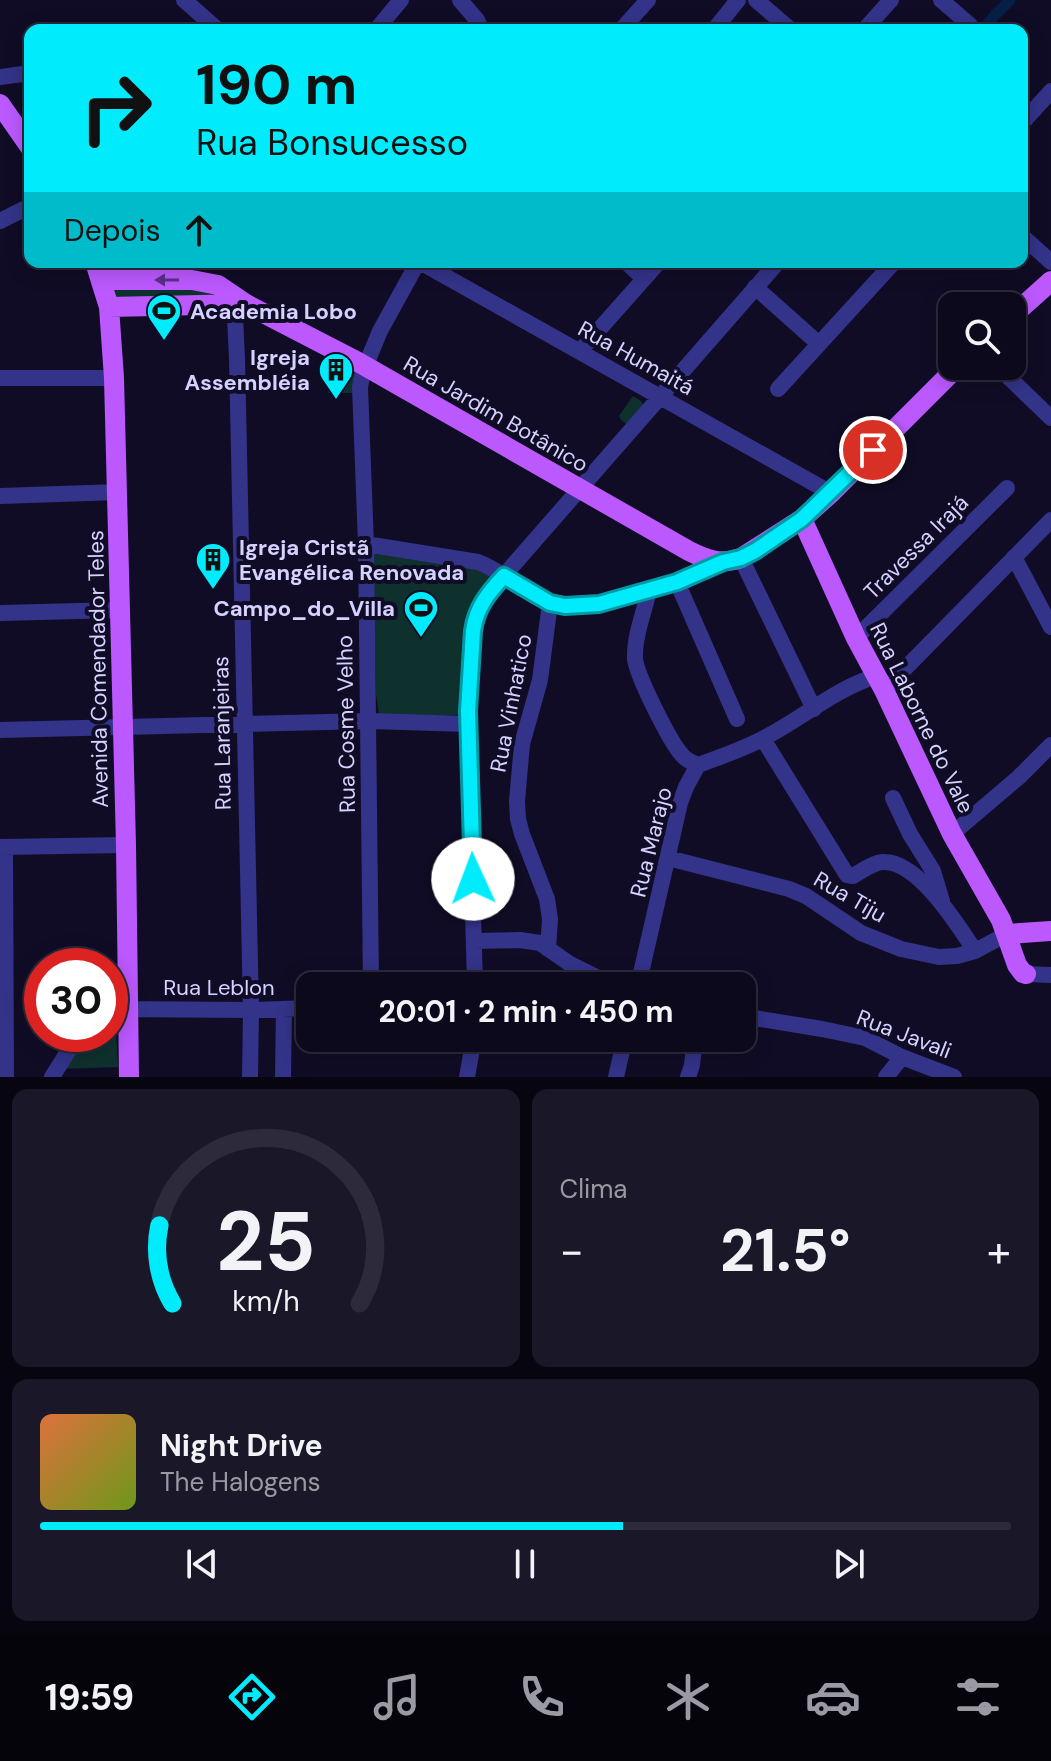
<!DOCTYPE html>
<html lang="pt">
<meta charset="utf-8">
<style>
body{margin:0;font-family:"DM Sans",sans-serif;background:#1a1729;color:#f1f3f6;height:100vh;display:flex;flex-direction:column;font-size:30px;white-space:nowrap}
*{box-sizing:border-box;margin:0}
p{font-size:26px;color:#9a9aa3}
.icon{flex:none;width:44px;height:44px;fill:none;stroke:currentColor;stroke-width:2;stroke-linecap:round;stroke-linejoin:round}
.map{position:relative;height:1077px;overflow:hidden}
.side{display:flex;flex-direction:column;gap:12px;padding:12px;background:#07050f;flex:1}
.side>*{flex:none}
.top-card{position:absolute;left:24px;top:24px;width:1004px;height:244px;border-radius:16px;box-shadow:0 4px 20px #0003,0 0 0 2px #2c2a3b;background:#00ecfd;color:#111;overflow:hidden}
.fabs{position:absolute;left:938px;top:292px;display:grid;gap:16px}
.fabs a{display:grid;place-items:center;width:88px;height:88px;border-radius:16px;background:#0c091c;box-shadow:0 4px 20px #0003,0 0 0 2px #2c2a3b;font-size:40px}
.speed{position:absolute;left:24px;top:948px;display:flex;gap:16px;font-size:40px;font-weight:700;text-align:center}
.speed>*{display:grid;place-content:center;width:104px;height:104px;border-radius:50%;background:#0c091c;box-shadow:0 4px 20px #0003,0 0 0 2px #2c2a3b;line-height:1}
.speed .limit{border:12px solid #d22;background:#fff;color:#111}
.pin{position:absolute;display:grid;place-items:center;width:68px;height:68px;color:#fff;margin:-34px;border:4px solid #fff;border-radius:50%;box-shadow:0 2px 8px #0007}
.me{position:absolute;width:88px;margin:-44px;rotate:358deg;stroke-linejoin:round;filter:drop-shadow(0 0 6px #0008)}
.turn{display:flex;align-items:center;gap:28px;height:168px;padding:0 40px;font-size:36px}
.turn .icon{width:104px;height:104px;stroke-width:2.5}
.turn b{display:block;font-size:56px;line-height:68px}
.then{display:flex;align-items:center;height:76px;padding:0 40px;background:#0003;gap:16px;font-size:30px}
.big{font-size:60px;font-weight:700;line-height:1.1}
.side .tile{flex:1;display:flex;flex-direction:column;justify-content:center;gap:12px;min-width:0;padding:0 28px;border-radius:16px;background:#1a1729}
.side .dial{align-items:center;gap:0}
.dial svg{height:208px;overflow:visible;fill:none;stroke:#2c2a3b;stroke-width:7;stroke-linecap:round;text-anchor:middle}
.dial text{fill:#f1f3f6;stroke:none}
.song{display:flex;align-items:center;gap:24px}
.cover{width:96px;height:96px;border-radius:12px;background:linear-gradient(135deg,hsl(20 70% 55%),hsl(80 70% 35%))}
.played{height:8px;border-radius:4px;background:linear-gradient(90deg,#00ecfd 60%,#2c2a3b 60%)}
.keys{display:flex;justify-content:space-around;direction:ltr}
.heat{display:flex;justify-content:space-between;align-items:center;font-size:44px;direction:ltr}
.side .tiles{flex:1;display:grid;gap:12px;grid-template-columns:1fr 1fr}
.tile:last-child{grid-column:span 2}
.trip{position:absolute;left:296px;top:972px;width:460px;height:80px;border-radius:16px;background:#0c091c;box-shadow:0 4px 20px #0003,0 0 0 2px #2c2a3b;font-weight:700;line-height:80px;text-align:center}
.menu{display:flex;height:128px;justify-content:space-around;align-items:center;background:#05040b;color:#9a9aa3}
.menu .icon{width:56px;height:56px}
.menu .active{color:#00ecfd}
.menu b{font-size:36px;color:#f1f3f6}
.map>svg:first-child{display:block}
</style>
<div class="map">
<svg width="1051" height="1077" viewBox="0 0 1051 1077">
<rect width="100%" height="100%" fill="#100c26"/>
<path fill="#0f312e" d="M113,283L209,287L221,296L115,310Z
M335,352L358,362L365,393H328Z
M633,396L641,401L644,406L628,425L622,421L619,416Z
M373,550L462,563L491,576L493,584L478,615L463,715L386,716L379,714L376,694Z
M115,1010L118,1067L61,1069L82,1034H110V1012Z"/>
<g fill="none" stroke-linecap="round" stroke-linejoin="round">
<path stroke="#051f47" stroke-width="11" d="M982,30L994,16L1010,0"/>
<path stroke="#333389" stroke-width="16" d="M184,0L218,30
M460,0L477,20L482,30
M756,0L791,30
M941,0L970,25
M376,30L401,0
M621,30L648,0
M714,30L738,0
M864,30L891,0
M0,77L30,73
M1022,123L1051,91
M0,221L30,206
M1022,236L1051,262
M420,262L831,493
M626,262L644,279
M755,287L819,344
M231,295L235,317L237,359L251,1010L250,1077
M580,351L659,262
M997,366L1051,418
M0,378H114
M778,389L894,262
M0,496L118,492
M366,544L478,562C504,571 523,594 549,603C592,618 682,580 723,562
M1014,557L1051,627
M741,558L814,709
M677,582L737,719
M649,591C644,612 634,637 635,659C637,676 670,742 682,755C687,761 692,762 698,765
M0,613L120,610
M856,638L1007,488
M884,690L1051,520
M0,730L369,721L468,724
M763,739L847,875L853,876C862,871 872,863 882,862C917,859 958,925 975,951
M893,798L910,834L933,871L942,901
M952,834L1019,777L1051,745
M0,847L126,845
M5,847L6,1077
M668,858L789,889L806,896L861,933L901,949L939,957L957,956L975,951L1007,934
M474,941L520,940L540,943L570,964L614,986
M548,949L550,919L547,899L522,834L518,819L517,801L522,744L540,680L550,603
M1026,974L1051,975
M371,986L366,544L360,387L363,372L380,331L418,262
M475,986L468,724L469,680L474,619L483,602L494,587L778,262
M638,986L680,803L686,787L698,765C720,757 741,750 762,739C800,720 835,689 876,676
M110,1009L251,1010L310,1008
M742,1016L822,1029L865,1038L902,1057L954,1077
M52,1077L79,1034
M283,1077L284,1009
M467,1077L474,1038
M616,1077L625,1038
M688,1077L692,1065L695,1038
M886,1077L902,1057"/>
<path stroke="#bb59ff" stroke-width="20" d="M0,104L30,147
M95,262L109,307L114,378L126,845L129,1077
M102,280H192L218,285L246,304L358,362L689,551C707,560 721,565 741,558L802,519L831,493L958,366
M109,307L246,304
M1012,316L1051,281
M802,519L856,638L884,690L952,834L1001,920L1017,965L1023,973L1026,974
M1007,934L1051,931"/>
</g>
<defs><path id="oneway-solid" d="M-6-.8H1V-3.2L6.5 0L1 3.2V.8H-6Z" transform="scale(2)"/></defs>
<use fill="#5d2f88" href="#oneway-solid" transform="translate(167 280) rotate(180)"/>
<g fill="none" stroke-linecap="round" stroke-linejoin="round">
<defs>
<path id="route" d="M473,879L468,711L473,631C476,608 488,593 504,576L550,603L565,606L599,604L677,582L723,562L741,558L755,551L802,519L873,450"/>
</defs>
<use href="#route" stroke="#0099a4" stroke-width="20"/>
<use href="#route" stroke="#00ecfd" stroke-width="14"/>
</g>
<defs>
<symbol id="stadium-pin" viewBox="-11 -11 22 30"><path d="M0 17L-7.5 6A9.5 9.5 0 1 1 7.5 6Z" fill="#00ecfd" stroke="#100c26"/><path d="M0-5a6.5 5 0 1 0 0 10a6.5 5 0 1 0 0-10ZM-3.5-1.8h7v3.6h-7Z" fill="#111"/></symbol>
<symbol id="building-pin" viewBox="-11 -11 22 30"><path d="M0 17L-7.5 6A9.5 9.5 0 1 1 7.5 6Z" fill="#00ecfd" stroke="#100c26"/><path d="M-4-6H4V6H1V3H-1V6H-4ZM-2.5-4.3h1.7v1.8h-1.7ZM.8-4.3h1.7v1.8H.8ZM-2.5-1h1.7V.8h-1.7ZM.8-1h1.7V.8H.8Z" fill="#111"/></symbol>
</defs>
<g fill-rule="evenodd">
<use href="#stadium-pin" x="144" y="291" width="40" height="54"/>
<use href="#building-pin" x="316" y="350" width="40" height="54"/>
<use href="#building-pin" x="193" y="540" width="40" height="54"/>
<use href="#stadium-pin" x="401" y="588" width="40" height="54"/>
</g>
<g text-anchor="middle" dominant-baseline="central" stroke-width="8" stroke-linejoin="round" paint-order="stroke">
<g font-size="22" font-weight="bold" fill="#d5d2ff" stroke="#100c26" text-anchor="start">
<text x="190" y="311">Academia Lobo</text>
<text x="310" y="357" text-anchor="end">Igreja<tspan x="310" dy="25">Assembléia</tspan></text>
<text x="239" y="547">Igreja Cristã<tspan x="239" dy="25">Evangélica Renovada</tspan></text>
<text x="395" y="608" text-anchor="end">Campo_do_Villa</text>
</g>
<g font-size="22" fill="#d5d2ff" stroke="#100c26">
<text transform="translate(636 358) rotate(29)">Rua Humaitá</text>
<text transform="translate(496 414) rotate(30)">Rua Jardim Botânico</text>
<text transform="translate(916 547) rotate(-45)">Travessa Irajá</text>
<text transform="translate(98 669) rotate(-91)">Avenida Comendador Teles</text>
<text transform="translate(511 703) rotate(-79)">Rua Vinhatico</text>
<text transform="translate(922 718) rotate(64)">Rua Laborne do Vale</text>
<text transform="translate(346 724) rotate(-91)">Rua Cosme Velho</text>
<text transform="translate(222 733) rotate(-91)">Rua Laranjeiras</text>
<text transform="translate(651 842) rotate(-76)">Rua Marajo</text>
<text transform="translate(850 897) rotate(30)">Rua Tiju</text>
<text x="219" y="987">Rua Leblon</text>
<text transform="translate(904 1034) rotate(21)">Rua Javali</text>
</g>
</g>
</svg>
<div class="fabs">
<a><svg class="icon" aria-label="search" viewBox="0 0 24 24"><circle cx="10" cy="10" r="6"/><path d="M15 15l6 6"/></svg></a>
</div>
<div class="speed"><div class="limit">30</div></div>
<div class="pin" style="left:873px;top:450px;background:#d93025"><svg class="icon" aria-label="arrive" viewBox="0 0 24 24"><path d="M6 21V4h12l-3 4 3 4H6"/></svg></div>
<svg class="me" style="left:473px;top:879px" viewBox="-20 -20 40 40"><circle r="19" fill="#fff"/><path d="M0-13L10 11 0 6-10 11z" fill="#00ecfd"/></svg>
<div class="trip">20:01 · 2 min · 450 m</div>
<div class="top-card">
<div class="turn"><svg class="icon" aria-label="right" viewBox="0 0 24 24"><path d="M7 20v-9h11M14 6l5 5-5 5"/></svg><div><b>190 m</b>Rua Bonsucesso</div></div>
<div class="then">Depois<svg class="icon" aria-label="ahead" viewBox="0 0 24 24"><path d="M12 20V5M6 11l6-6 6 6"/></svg></div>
</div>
</div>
<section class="side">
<div class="tiles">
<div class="tile dial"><svg viewBox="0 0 100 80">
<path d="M14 69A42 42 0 1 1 86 69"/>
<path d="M14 69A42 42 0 0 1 9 39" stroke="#00ecfd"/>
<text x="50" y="56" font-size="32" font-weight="700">25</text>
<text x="50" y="72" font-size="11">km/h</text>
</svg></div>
<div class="tile"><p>Clima</p>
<div class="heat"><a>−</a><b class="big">21.5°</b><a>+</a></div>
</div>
<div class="tile">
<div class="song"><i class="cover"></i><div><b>Night Drive</b><p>The Halogens</p></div></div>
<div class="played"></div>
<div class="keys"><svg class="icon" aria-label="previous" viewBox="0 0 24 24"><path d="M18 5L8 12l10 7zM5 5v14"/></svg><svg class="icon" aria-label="pause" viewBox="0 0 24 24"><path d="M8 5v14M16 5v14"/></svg><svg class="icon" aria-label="next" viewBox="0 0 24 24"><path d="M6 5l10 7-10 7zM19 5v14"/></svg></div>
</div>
</div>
</section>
<nav class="menu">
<b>19:59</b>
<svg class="icon active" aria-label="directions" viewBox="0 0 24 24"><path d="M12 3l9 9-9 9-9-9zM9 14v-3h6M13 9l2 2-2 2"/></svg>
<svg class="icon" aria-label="music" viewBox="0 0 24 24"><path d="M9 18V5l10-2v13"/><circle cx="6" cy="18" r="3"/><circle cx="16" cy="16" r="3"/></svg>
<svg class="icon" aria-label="phone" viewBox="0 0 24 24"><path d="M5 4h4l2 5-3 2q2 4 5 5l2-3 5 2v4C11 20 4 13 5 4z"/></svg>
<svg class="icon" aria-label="climate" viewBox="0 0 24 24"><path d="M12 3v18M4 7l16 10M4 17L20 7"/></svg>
<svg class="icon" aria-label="car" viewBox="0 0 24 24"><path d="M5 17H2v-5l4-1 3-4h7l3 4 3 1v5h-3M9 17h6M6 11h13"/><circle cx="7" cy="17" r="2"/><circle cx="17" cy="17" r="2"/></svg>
<svg class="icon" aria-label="filters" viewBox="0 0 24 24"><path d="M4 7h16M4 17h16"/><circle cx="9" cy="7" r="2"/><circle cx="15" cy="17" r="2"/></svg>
</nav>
